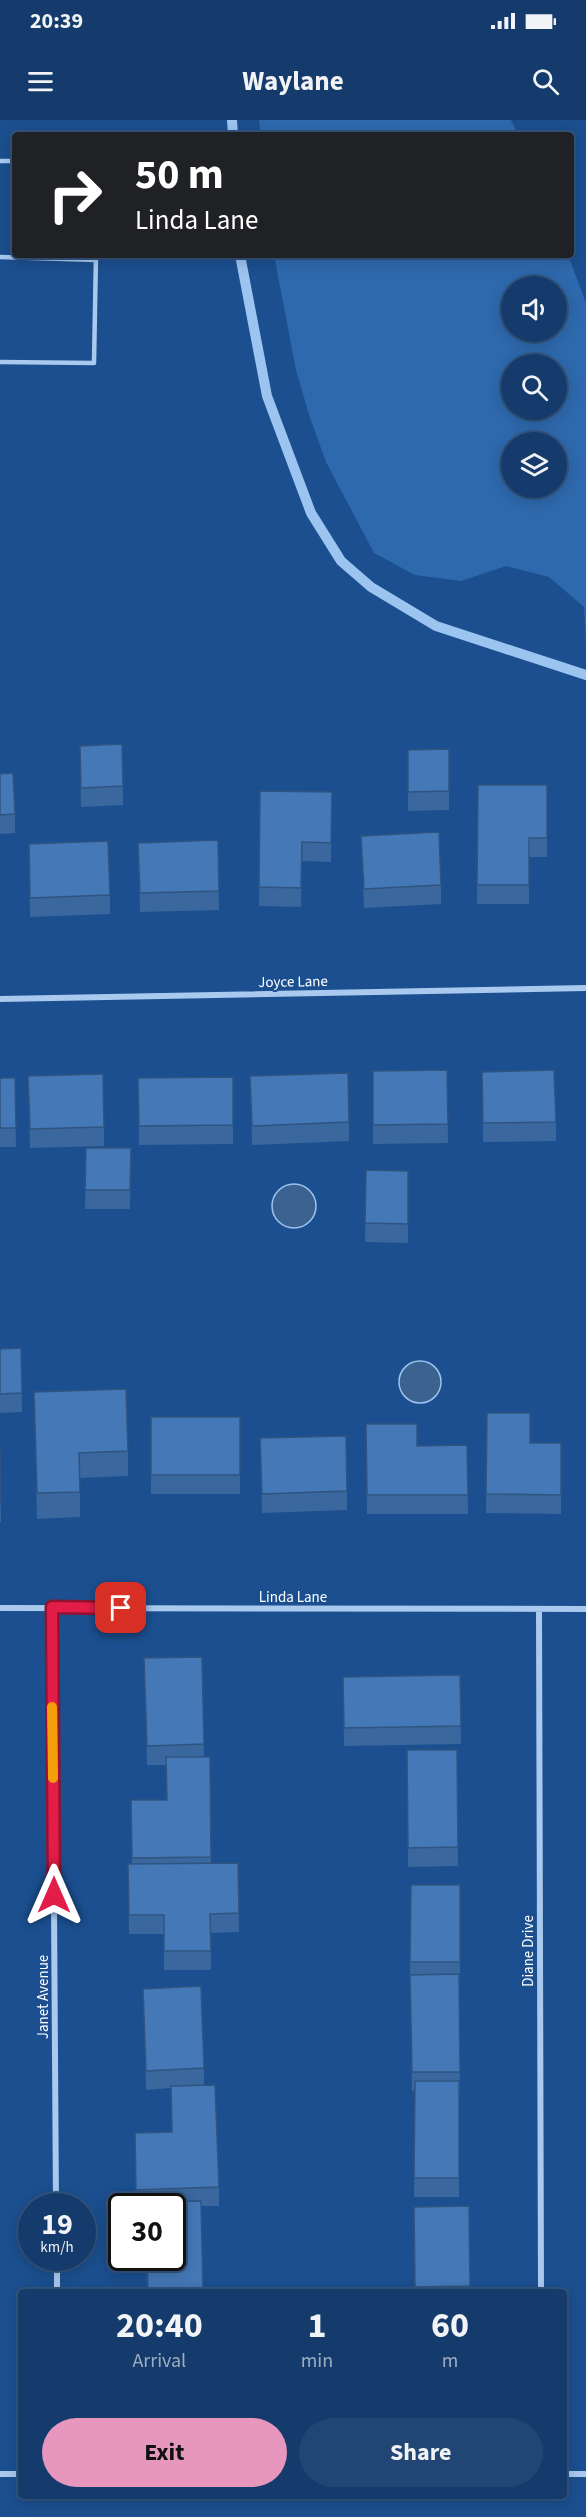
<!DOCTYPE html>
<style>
body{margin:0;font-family:"Source Sans 3",sans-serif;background:#214673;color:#f1f3f6;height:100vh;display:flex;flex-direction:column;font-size:22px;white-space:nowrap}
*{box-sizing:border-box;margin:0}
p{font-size:20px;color:#9dadc1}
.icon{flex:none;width:33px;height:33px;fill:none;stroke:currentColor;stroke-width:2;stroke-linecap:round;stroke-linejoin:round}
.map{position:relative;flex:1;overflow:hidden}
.details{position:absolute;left:18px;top:2169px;width:549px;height:210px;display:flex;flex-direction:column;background:#143b6b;border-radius:6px;box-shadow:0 3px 15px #0003,0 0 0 2px #33557e}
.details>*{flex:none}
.guide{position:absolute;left:12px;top:12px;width:562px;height:126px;border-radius:6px;box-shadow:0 3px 15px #0003,0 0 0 2px #33557e;background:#202124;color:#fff;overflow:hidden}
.fabs{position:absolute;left:501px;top:156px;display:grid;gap:12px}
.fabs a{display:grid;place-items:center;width:66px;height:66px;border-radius:50%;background:#143b6b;box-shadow:0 3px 15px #0003,0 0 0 2px #33557e;font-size:30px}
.speed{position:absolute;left:18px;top:2073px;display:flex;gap:12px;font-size:30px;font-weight:700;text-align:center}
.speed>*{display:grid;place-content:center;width:78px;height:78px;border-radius:50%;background:#143b6b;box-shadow:0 3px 15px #0003,0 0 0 2px #33557e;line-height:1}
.speed small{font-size:15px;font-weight:400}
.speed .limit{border:3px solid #111;border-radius:9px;background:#fff;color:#111}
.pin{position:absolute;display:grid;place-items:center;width:51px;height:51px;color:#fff;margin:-26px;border-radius:12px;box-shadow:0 3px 9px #0006}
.me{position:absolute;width:66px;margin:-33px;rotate:0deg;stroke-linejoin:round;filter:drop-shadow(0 0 4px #0008)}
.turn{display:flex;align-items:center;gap:21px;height:126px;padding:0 24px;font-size:27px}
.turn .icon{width:78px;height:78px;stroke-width:2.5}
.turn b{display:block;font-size:42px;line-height:51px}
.eta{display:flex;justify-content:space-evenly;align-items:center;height:102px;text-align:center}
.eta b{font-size:36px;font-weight:700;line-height:42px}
.action{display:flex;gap:12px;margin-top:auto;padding:12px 24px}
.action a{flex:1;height:69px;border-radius:36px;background:#e797bd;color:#111;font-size:24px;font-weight:700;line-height:69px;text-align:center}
.action a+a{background:#214673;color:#f1f3f6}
.status{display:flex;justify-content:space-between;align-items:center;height:42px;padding:0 30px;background:#143b6b;direction:ltr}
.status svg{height:16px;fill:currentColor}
header{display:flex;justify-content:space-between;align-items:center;height:78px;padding:0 24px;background:#143b6b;font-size:27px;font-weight:700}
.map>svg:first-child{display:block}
.green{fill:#2e69ad;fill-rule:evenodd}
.water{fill:#3c6290;stroke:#9cc4f0;stroke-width:1.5}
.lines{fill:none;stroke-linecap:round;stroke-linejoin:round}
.stream{stroke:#9cc4f0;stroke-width:10}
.lane{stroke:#a9c9ee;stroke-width:4.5}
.street{stroke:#a9c9ee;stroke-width:6}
.wall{fill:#3a679d}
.building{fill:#4478b7;stroke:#305480;stroke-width:1.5}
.route-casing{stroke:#92132f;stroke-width:15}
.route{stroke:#e11d48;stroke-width:10}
.slow{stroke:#f59e0b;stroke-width:10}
.labels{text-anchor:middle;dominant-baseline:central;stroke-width:4.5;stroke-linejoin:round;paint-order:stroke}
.street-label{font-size:15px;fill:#fff;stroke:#1b4f8f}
</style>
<div class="status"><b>20:39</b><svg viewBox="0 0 49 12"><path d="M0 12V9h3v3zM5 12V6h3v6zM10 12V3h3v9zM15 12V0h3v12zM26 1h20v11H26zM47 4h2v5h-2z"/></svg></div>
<header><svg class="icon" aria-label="menu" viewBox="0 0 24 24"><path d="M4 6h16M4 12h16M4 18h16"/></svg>Waylane<svg class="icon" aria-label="search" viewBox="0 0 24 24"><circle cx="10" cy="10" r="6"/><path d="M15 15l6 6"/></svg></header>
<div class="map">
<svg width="586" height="2397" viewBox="0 0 586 2397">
<rect width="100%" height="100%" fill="#1b4f8f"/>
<path class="green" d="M 259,0 L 511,0 L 518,15 L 261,15 Z
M 274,135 L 568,135 L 586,183 L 586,524 L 584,487 L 549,457 L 506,446 L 461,461 L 415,455 L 374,433 L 326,342 L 310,298 L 296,250 ZM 512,166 L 556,166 L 556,212 L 512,212 ZM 512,244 L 556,244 L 556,290 L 512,290 ZM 512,322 L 556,322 L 556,368 L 512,368 Z"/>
<path class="water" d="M272 1086a22 22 0 1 1 44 0a22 22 0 1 1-44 0Z
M399 1262a21 21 0 1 1 42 0a21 21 0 1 1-42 0Z"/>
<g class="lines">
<path class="stream" d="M 232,0 L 233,15
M 240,135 L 267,276 L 311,393 L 341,441 L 371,467 L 436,506 L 586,555"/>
<path class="lane" d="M 0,41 L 15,41
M 0,137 L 96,140
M 0,242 L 94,243 L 96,135"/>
<path class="street" d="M 0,879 L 586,868
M 52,1487 L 56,2086
M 0,1488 L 586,1489
M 539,1490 L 541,2172
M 57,2138 L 57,2172
M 0,2354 L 21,2354
M 564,2354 L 586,2354"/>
</g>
<path class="wall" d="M 80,626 L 123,666 L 123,685 L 81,687 Z
M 449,629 L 449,690 L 408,691 L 408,630 Z
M 0,654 L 15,694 L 15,713 L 0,714 Z
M 478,665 L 547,665 L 547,737 L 529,737 L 529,784 L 477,784 Z
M 260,671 L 332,672 L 331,742 L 302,741 L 301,787 L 259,786 Z
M 361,716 L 441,765 L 441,784 L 364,788 Z
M 218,720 L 219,790 L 140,792 L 138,723 Z
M 29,724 L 110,775 L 110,794 L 30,797 Z
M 447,950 L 448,1023 L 373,1024 L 373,951 Z
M 482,952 L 556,1002 L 556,1021 L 483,1022 Z
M 28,956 L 104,1007 L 104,1026 L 30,1028 Z
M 250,956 L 349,1002 L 349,1021 L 252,1025 Z
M 233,957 L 233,1024 L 139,1025 L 138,958 Z
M 0,958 L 15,958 L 16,1027 L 0,1027 Z
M 86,1028 L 131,1028 L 130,1089 L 85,1089 Z
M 366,1050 L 408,1051 L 408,1123 L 365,1122 Z
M 21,1228 L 22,1292 L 0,1293 L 0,1229 Z
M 34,1272 L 128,1331 L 128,1356 L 80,1358 L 80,1397 L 37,1399 Z
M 487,1293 L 530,1323 L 561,1323 L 561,1394 L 486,1393 Z
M 151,1297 L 240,1297 L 240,1374 L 151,1374 Z
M 366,1304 L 417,1326 L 467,1325 L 468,1394 L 367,1394 Z
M 260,1318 L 347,1371 L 347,1390 L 262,1393 Z
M 0,1329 L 1,1402 L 0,1402 Z
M 202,1537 L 204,1637 L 210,1637 L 211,1743 L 238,1743 L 239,1812 L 211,1813 L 211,1850 L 164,1850 L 164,1814 L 129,1814 L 128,1744 L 132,1744 L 131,1680 L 167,1680 L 166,1645 L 147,1645 L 144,1538 Z
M 460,1555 L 461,1624 L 344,1626 L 343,1557 Z
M 407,1630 L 457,1630 L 458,1746 L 408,1747 Z
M 411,1765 L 460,1765 L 460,1861 L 459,1861 L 460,1971 L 459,1971 L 459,2077 L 414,2077 L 415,1971 L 412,1971 L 410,1855 Z
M 143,1869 L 204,1948 L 204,1965 L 219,2067 L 219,2086 L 201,2086 L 203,2172 L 147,2172 L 146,2138 L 172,2138 L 172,2086 L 136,2086 L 135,2013 L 172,2012 L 171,1968 L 146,1970 Z
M 469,2086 L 470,2172 L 415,2172 L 414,2087 Z"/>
<path class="building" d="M 122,624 L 123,666 L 81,668 L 80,626 Z
M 449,629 L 449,671 L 408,672 L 408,630 Z
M 13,653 L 15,694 L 0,695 L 0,654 Z
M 478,665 L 547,665 L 547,718 L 529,718 L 529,765 L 477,765 Z
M 260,671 L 332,672 L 331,723 L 302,722 L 301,768 L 259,767 Z
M 439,712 L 441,765 L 364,769 L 361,716 Z
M 218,720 L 219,771 L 140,773 L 138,723 Z
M 108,721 L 110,775 L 30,778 L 29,724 Z
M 447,950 L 448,1004 L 373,1005 L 373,951 Z
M 554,950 L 556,1002 L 483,1003 L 482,952 Z
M 348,953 L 349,1002 L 252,1006 L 250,956 Z
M 103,954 L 104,1007 L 30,1009 L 28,956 Z
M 233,957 L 233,1005 L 139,1006 L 138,958 Z
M 0,958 L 15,958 L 16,1008 L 0,1008 Z
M 86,1028 L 131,1028 L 130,1070 L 85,1070 Z
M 366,1050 L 408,1051 L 408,1104 L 365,1103 Z
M 21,1228 L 22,1273 L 0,1274 L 0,1229 Z
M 126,1269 L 128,1331 L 79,1333 L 80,1372 L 37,1373 L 34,1272 Z
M 487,1293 L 530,1293 L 530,1323 L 561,1323 L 561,1375 L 486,1374 Z
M 151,1297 L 240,1297 L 240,1355 L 151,1355 Z
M 366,1304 L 417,1304 L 417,1326 L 467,1325 L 468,1375 L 367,1375 Z
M 346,1316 L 347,1371 L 262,1374 L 260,1318 Z
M 0,1329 L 1,1383 L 0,1383 Z
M 202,1537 L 204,1624 L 147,1626 L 144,1538 Z
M 460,1555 L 461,1606 L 344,1608 L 343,1557 Z
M 407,1630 L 457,1630 L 458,1727 L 408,1728 Z
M 166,1637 L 210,1637 L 211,1737 L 132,1738 L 131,1680 L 167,1680 Z
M 238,1743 L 239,1793 L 210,1794 L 211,1831 L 164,1831 L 164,1795 L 129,1795 L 128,1744 Z
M 411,1765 L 460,1765 L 460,1842 L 410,1842 Z
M 459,1854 L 460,1952 L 412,1952 L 410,1855 Z
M 201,1866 L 204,1948 L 146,1951 L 143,1869 Z
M 415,1961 L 459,1961 L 459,2058 L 414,2058 Z
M 215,1965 L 219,2067 L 136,2070 L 135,2013 L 172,2012 L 171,1966 Z
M 201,2081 L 203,2170 L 148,2171 L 147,2138 L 172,2138 L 172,2086 L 145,2086 L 145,2082 Z
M 469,2086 L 470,2166 L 415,2167 L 414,2087 Z"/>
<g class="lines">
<defs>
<path id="route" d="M 54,1775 L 52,1487 L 121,1488"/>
</defs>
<use href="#route" class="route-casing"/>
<use href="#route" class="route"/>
<path class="slow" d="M 52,1587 L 53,1658"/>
</g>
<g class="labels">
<g class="street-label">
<text transform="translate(293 862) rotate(-1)">Joyce Lane</text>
<text x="293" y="1477">Linda Lane</text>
<text transform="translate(528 1831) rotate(-90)">Diane Drive</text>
<text transform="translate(43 1877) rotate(-90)">Janet Avenue</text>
</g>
</g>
</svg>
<div class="fabs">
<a><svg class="icon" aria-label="sound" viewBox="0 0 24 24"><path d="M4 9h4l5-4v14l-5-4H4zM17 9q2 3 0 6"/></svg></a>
<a><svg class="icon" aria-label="search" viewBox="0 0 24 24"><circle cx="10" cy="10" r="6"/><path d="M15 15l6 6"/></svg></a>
<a><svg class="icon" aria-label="layers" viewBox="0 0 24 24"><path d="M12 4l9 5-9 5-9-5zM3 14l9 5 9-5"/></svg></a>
</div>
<div class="speed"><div>19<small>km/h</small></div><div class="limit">30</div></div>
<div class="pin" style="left:121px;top:1488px;background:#d93025"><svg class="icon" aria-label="arrive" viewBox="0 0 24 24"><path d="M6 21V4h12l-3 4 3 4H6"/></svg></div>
<svg class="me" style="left:54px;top:1775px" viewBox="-20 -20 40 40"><path d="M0-17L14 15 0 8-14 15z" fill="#e11d48" stroke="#fff" stroke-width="4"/></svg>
<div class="guide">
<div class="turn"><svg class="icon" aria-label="right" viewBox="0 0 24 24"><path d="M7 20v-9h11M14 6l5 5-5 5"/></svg><div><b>50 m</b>Linda Lane</div></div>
</div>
<section class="details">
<div class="eta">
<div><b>20:40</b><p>Arrival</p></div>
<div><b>1</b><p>min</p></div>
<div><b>60</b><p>m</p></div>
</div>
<div class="action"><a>Exit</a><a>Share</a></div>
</section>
</div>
